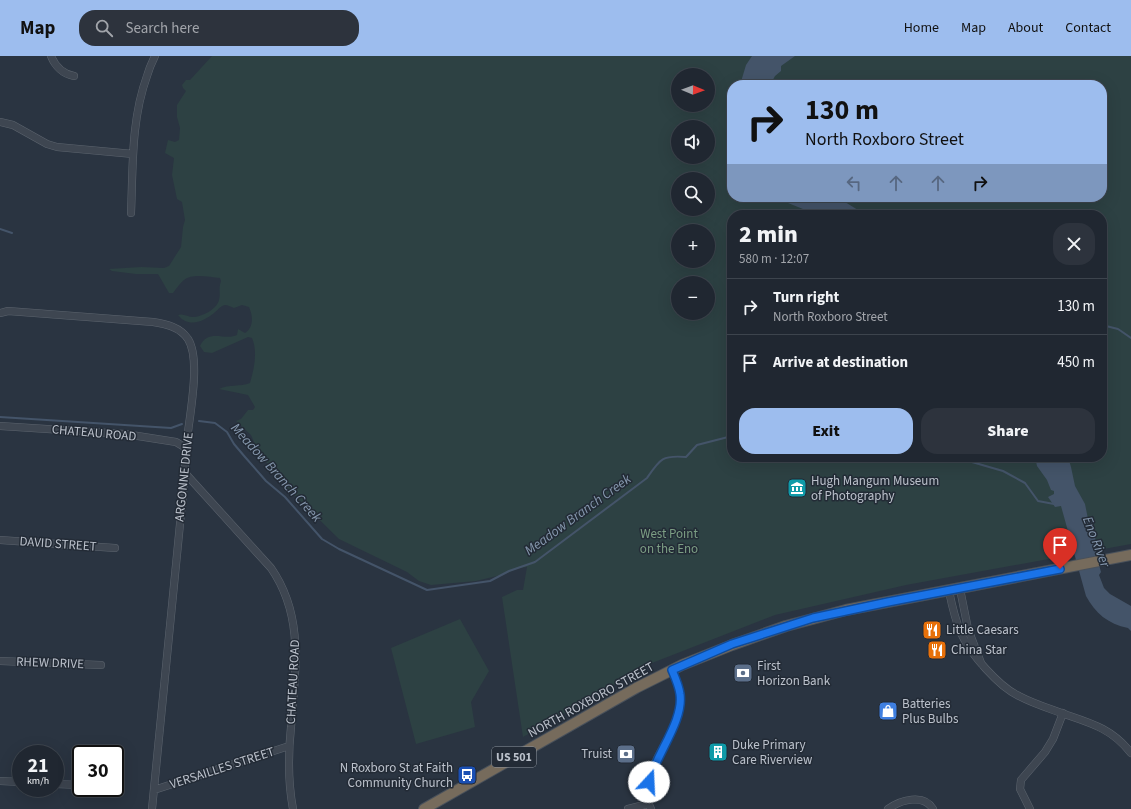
<!DOCTYPE html>
<meta charset="utf-8">
<style>
body{margin:0;font-family:"Source Sans 3",sans-serif;background:#2d333d;color:#f1f3f6;height:100vh;display:flex;flex-direction:column;font-size:15px;white-space:nowrap}
*{box-sizing:border-box;margin:0}
p{font-size:13px;color:#a2a5ab}
.icon{flex:none;width:22px;height:22px;fill:none;stroke:currentColor;stroke-width:2;stroke-linecap:round;stroke-linejoin:round}
.map{position:relative;flex:1;overflow:hidden}
.side{position:absolute;left:727px;top:154px;width:380px;height:252px;display:flex;flex-direction:column;background:#202731;border-radius:16px;box-shadow:0 4px 16px #0002,0 0 0 1px #3d444d}
.side>*{flex:none}
.top-card{position:absolute;left:727px;top:24px;width:380px;height:122px;border-radius:16px;box-shadow:0 4px 16px #0002,0 0 0 1px #3d444d;background:#9dbdee;color:#111;overflow:hidden}
.needle{width:26px;rotate:91deg}
.tools{position:absolute;left:671px;top:12px;display:grid;gap:8px}
.tools a{display:grid;place-items:center;width:44px;height:44px;border-radius:50%;background:#202731;box-shadow:0 4px 16px #0002,0 0 0 1px #3d444d;font-size:20px}
.speed{position:absolute;left:12px;top:689px;display:flex;gap:8px;font-size:20px;font-weight:700;text-align:center}
.speed>*{display:grid;place-content:center;width:52px;height:52px;border-radius:50%;background:#202731;box-shadow:0 4px 16px #0002,0 0 0 1px #3d444d;line-height:1}
.speed small{font-size:10px;font-weight:400}
.speed .limit{border:2px solid #111;border-radius:6px;background:#fff;color:#111}
.pin{position:absolute;display:grid;place-items:center;width:34px;height:34px;color:#fff;margin:-41px -17px;border-radius:50% 50% 50% 0;rotate:-45deg;box-shadow:0 0 4px #0007}
.pin .icon{rotate:45deg}
.me{position:absolute;width:44px;margin:-22px;rotate:20deg;stroke-linejoin:round;filter:drop-shadow(0 0 3px #0008)}
.turn{display:flex;align-items:center;gap:14px;height:84px;padding:0 12px;font-size:18px}
.turn .icon{width:52px;height:52px;stroke-width:2.5}
.turn b{display:block;font-size:28px;line-height:34px}
.lanes{display:flex;align-items:center;height:38px;padding:0 12px;background:#0003;justify-content:center;gap:20px;direction:ltr}
.lanes .off{opacity:.35}
.round{display:grid;place-items:center;flex:none;width:42px;height:42px;border-radius:16px;background:#2d333d}
.head{display:flex;align-items:center;justify-content:space-between;height:68px;padding:0 12px}
h1{font-size:24px;font-weight:800;line-height:30px}
.button{display:flex;gap:8px;margin-top:auto;padding:8px 12px}
.button a{flex:1;height:46px;border-radius:16px;background:#9dbdee;color:#111;font-size:16px;font-weight:800;line-height:46px;text-align:center}
.button a+a{background:#2d333d;color:#f1f3f6}
ul{padding:0;list-style:none}
li{display:flex;align-items:center;gap:12px;height:56px;padding:0 12px;border-top:1px solid #3d444d}
li div{flex:1}
li b{display:block;font-size:15px}
li em{font-style:normal}
header{display:flex;align-items:center;gap:24px;box-sizing:border-box;height:56px;padding:0 20px;background:#9dbdee;color:#111}
header strong{font-size:19px}
nav{display:flex;gap:22px;margin-inline-start:auto;font-size:14px}
.search{width:280px;height:36px;background:#2d333d;display:flex;align-items:center;gap:10px;box-sizing:border-box;padding:0 14px;border-radius:16px;color:#a2a5ab;font-size:15px}
.map>svg:first-child{display:block}
.green{fill:#2d4143;fill-rule:evenodd}
.water{fill:#445469}
.lines{fill:none;stroke-linecap:round;stroke-linejoin:round}
.stream{stroke:#445469;stroke-width:2}
.minor-casing{stroke:#5c646e;stroke-width:8}
.highway-casing{stroke:#49515b;stroke-width:12}
.minor{stroke:#3e4651;stroke-width:7}
.highway{stroke:#766b5c;stroke-width:10}
.route-casing{stroke:#114b97;stroke-width:10}
.route{stroke:#1a73e8;stroke-width:7}
.labels{text-anchor:middle;dominant-baseline:central;stroke-width:3;stroke-linejoin:round;paint-order:stroke}
.shield{fill:#232b36;stroke:#8d949e;stroke-width:1}
.shield-label{font-size:12px;font-weight:bold;fill:#bbc1cb}
.street-label{font-size:13px;fill:#bbc1cb;stroke:#232b36}
.poi-label{font-size:13px;fill:#bbc1cb;stroke:#232b36;text-anchor:start}
.park-label{font-size:13px;fill:#7c9e84;stroke:#232b36}
.water-label{font-size:14px;font-style:italic;fill:#8698ae;stroke:#232b36}
</style>
<header>
<strong>Map</strong>
<div class="search"><svg class="icon" aria-label="search" viewBox="0 0 24 24"><circle cx="10" cy="10" r="6"/><path d="M15 15l6 6"/></svg>Search here</div>
<nav><a>Home</a><a>Map</a><a>About</a><a>Contact</a></nav>
</header>
<div class="map">
<svg width="1131" height="753" viewBox="0 0 1131 753">
<rect width="100%" height="100%" fill="#2a3441"/>
<path class="green" d="M 212,0 L 1131,0 L 1131,488 L 906,529 L 775,559 L 652,607 L 523,681 L 502,541 L 517,534 L 523,534 L 527,511 L 519,512 L 505,518 L 476,525 L 431,529 L 419,525 L 407,516 L 339,483 L 282,427 L 258,395 L 251,379 L 236,365 L 241,363 L 248,354 L 253,354 L 255,351 L 248,339 L 219,333 C 229,328 240,331 250,327 C 254,313 258,296 252,282 L 248,281 L 212,297 L 204,296 L 200,290 C 208,272 225,285 237,279 L 238,273 L 245,277 C 254,271 253,260 249,251 L 242,249 L 234,252 C 231,251 228,249 225,249 C 220,250 218,254 214,257 C 203,266 188,272 178,259 C 183,257 188,261 193,261 C 202,261 217,253 219,244 C 221,237 218,234 221,225 L 220,222 C 210,221 192,217 184,224 C 180,227 176,233 173,237 L 169,237 L 158,218 L 136,218 L 112,215 L 109,213 L 141,211 L 164,212 L 169,210 L 181,191 L 183,171 L 185,164 L 182,146 L 177,143 L 172,119 L 174,102 L 165,97 L 168,84 L 175,86 L 179,84 L 180,72 L 177,61 L 177,49 L 186,35 L 183,32 L 182,29 L 186,24 L 190,24 ZM 678,19 L 708,19 L 708,49 L 678,49 ZM 732,29 L 1102,29 L 1102,141 L 732,141 ZM 678,71 L 708,71 L 708,101 L 678,101 ZM 678,123 L 708,123 L 708,153 L 678,153 ZM 732,159 L 1102,159 L 1102,401 L 732,401 ZM 678,175 L 708,175 L 708,205 L 678,205 ZM 678,227 L 708,227 L 708,257 L 678,257 Z
M 460,563 L 489,615 L 471,646 L 475,671 L 416,688 L 391,592 Z"/>
<path class="water" d="M 752,0 L 795,0 L 781,10 L 781,15 L 775,20 L 770,29 L 740,29 L 746,9 Z
M 773,141 L 837,141 L 866,159 L 814,159 L 808,155 Z
M 1035,401 L 1068,401 L 1071,411 L 1075,430 L 1085,448 L 1088,463 L 1091,464 L 1094,469 L 1092,472 L 1095,476 L 1096,498 L 1101,516 L 1099,519 L 1104,532 L 1110,538 L 1131,550 L 1131,575 L 1128,572 C 1108,568 1095,557 1086,540 L 1061,450 L 1055,451 L 1048,441 L 1054,438 L 1054,435 L 1051,434 L 1047,424 L 1037,410 Z"/>
<g class="lines">
<path class="stream" d="M 0,173 L 12,177
M 1102,269 L 1118,273 L 1131,282
M 0,361 L 171,372 L 182,368
M 199,365 L 215,367 L 227,376 L 234,388 L 245,401 L 266,425 L 285,441 L 322,483 L 339,493 L 427,534 L 490,525 L 509,515 L 535,506 L 647,422 C 660,403 662,399 686,401 L 697,389 L 732,380
M 960,401 L 965,404 L 1003,415 L 1025,427 L 1038,445 L 1054,448"/>
<defs>
<path id="minor" d="M 51,0 C 55,10 63,18 74,20
M 0,66 L 13,69 L 47,88 L 57,91 L 133,98
M 131,157 C 133,111 131,64 147,20 C 149,13 152,6 155,0
M 0,257 L 8,255 L 153,266 C 166,268 180,271 188,283 C 202,305 188,366 186,393 C 185,401 185,409 185,417 L 152,753
M 0,370 L 125,378 L 176,386 L 186,392
M 185,417 L 271,512 C 305,561 295,615 291,671 C 288,699 288,726 293,753
M 0,484 L 115,492
M 960,533 L 968,573 L 981,607
M 949,535 C 956,570 962,587 986,613 C 996,624 1006,634 1019,640 C 1034,648 1051,653 1067,659 C 1094,668 1113,674 1131,697
M 0,605 L 101,609
M 0,725 L 21,726
M 55,728 L 81,729
M 154,734 L 289,690
M 628,753 L 648,748
M 651,753 C 634,719 677,682 680,649 C 682,637 676,626 672,614
M 888,753 C 900,744 924,737 933,753
M 1030,753 L 1020,733 L 1021,724 L 1045,696 L 1053,683 L 1063,657"/>
<path id="highway" d="M 424,753 L 636,632 L 682,609 L 732,589 L 786,570 L 846,554 L 1131,499"/>
</defs>
<use href="#minor" class="minor-casing"/>
<use href="#highway" class="highway-casing"/>
<use href="#minor" class="minor"/>
<use href="#highway" class="highway"/>
</g>
<g class="lines">
<defs>
<path id="route" d="M 649,726 C 656,698 684,665 680,638 C 679,630 675,621 672,614 L 732,588 L 813,562 L 888,546 L 1060,513"/>
</defs>
<use href="#route" class="route-casing"/>
<use href="#route" class="route"/>
</g>
<defs>
<symbol id="museum-square" viewBox="-11 -11 22 22"><rect x="-9" y="-9" width="18" height="18" rx="4" fill="#0f9aa8" stroke="#232b36"/><path d="M0-6L6-3V-2H-6V-3ZM-5-1h2V3h-2ZM-1-1h2V3h-2ZM3-1h2V3H3ZM-6 4H6V6H-6Z" fill="#fff"/></symbol>
<symbol id="restaurant-square" viewBox="-11 -11 22 22"><rect x="-9" y="-9" width="18" height="18" rx="4" fill="#e8710a" stroke="#232b36"/><path d="M-5-6h1v4h1v-4h1v4h1v-4h1v5L-1.5 .5V6h-2V.5L-5-1ZM5-6V6H3V1.5H1.5Q1.5-4 5-6Z" fill="#fff"/></symbol>
<symbol id="bank-square" viewBox="-11 -11 22 22"><rect x="-9" y="-9" width="18" height="18" rx="4" fill="#5c6f8a" stroke="#232b36"/><path d="M-6-4H6V4H-6ZM0-2.3a2.3 2.3 0 1 0 0 4.6a2.3 2.3 0 1 0 0-4.6Z" fill="#fff"/></symbol>
<symbol id="shop-square" viewBox="-11 -11 22 22"><rect x="-9" y="-9" width="18" height="18" rx="4" fill="#3f7fe0" stroke="#232b36"/><path d="M-5-2.5h2.3a2.7 3.5 0 0 1 5.4 0H5L5.5 6h-11ZM-1.5-2.5h3a1.5 2.3 0 0 0-3 0Z" fill="#fff"/></symbol>
<symbol id="building-square" viewBox="-11 -11 22 22"><rect x="-9" y="-9" width="18" height="18" rx="4" fill="#0f9aa8" stroke="#232b36"/><path d="M-4-6H4V6H1V3H-1V6H-4ZM-2.5-4.3h1.7v1.8h-1.7ZM.8-4.3h1.7v1.8H.8ZM-2.5-1h1.7V.8h-1.7ZM.8-1h1.7V.8H.8Z" fill="#fff"/></symbol>
<symbol id="bus-square" viewBox="-11 -11 22 22"><rect x="-9" y="-9" width="18" height="18" rx="4" fill="#1a4fb4" stroke="#232b36"/><path d="M-5-6H5V4H4V6H2V4H-2V6H-4V4H-5ZM-3.5-4V0h7V-4ZM-3.5 1.2v1.5H-2V1.2ZM2 1.2v1.5H3.5V1.2Z" fill="#fff"/></symbol>
</defs>
<g fill-rule="evenodd">
<use href="#museum-square" x="786" y="421" width="22" height="22"/>
<use href="#restaurant-square" x="921" y="563" width="22" height="22"/>
<use href="#restaurant-square" x="926" y="583" width="22" height="22"/>
<use href="#bank-square" x="732" y="606" width="22" height="22"/>
<use href="#shop-square" x="877" y="644" width="22" height="22"/>
<use href="#building-square" x="707" y="685" width="22" height="22"/>
<use href="#bank-square" x="615" y="687" width="22" height="22"/>
<use href="#bus-square" x="456" y="708" width="22" height="22"/>
</g>
<g class="labels">
<rect class="shield" x="492" y="691" width="44" height="20" rx="3"/>
<g class="shield-label">
<text x="514" y="701">US 501</text>
</g>
<g class="street-label">
<text transform="translate(94 377) rotate(5)">CHATEAU ROAD</text>
<text transform="translate(184 421) rotate(-84)">ARGONNE DRIVE</text>
<text transform="translate(58 488) rotate(4)">DAVID STREET</text>
<text transform="translate(50 607) rotate(2)">RHEW DRIVE</text>
<text transform="translate(293 626) rotate(-87)">CHATEAU ROAD</text>
<text transform="translate(591 644) rotate(-29)">NORTH ROXBORO STREET</text>
<text transform="translate(222 712) rotate(-18)">VERSAILLES STREET</text>
</g>
<g class="poi-label">
<text x="811" y="425">Hugh Mangum Museum<tspan x="811" dy="15">of Photography</tspan></text>
<text x="946" y="574">Little Caesars</text>
<text x="951" y="594">China Star</text>
<text x="757" y="610">First<tspan x="757" dy="15">Horizon Bank</tspan></text>
<text x="902" y="648">Batteries<tspan x="902" dy="15">Plus Bulbs</tspan></text>
<text x="732" y="689">Duke Primary<tspan x="732" dy="15">Care Riverview</tspan></text>
<text x="612" y="698" text-anchor="end">Truist</text>
<text x="453" y="712" text-anchor="end">N Roxboro St at Faith<tspan x="453" dy="15">Community Church</tspan></text>
</g>
<g class="park-label">
<text x="669" y="478">West Point<tspan x="669" dy="15">on the Eno</tspan></text>
</g>
<g class="water-label">
<text transform="translate(276 417) rotate(48)">Meadow Branch Creek</text>
<text transform="translate(578 459) rotate(-36)">Meadow Branch Creek</text>
<text transform="translate(1096 486) rotate(69)">Eno River</text>
</g>
</g>
</svg>
<div class="tools">
<a><svg class="needle" viewBox="-14 -14 28 28"><path d="M0-13l5 13h-10z" fill="#e53935"/><path d="M0 13l5-13h-10z" fill="#a2a5ab"/></svg></a>
<a><svg class="icon" aria-label="sound" viewBox="0 0 24 24"><path d="M4 9h4l5-4v14l-5-4H4zM17 9q2 3 0 6"/></svg></a>
<a><svg class="icon" aria-label="search" viewBox="0 0 24 24"><circle cx="10" cy="10" r="6"/><path d="M15 15l6 6"/></svg></a>
<a>+</a>
<a>−</a>
</div>
<div class="speed"><div>21<small>km/h</small></div><div class="limit">30</div></div>
<div class="pin" style="left:1060px;top:513px;background:#d93025"><svg class="icon" aria-label="arrive" viewBox="0 0 24 24"><path d="M6 21V4h12l-3 4 3 4H6"/></svg></div>
<svg class="me" style="left:649px;top:726px" viewBox="-20 -20 40 40"><circle r="19" fill="#fff"/><path d="M0-13L10 11 0 6-10 11z" fill="#1a73e8"/></svg>
<div class="top-card">
<div class="turn"><svg class="icon" aria-label="right" viewBox="0 0 24 24"><path d="M7 20v-9h11M14 6l5 5-5 5"/></svg><div><b>130 m</b>North Roxboro Street</div></div>
<div class="lanes"><svg class="icon off" aria-label="left" viewBox="0 0 24 24"><path d="M17 20v-9H6M10 6l-5 5 5 5"/></svg><svg class="icon off" aria-label="ahead" viewBox="0 0 24 24"><path d="M12 20V5M6 11l6-6 6 6"/></svg><svg class="icon off" aria-label="ahead" viewBox="0 0 24 24"><path d="M12 20V5M6 11l6-6 6 6"/></svg><svg class="icon" aria-label="right" viewBox="0 0 24 24"><path d="M7 20v-9h11M14 6l5 5-5 5"/></svg></div>
</div>
<section class="side">
<div class="head"><div><h1>2 min</h1><p>580 m · 12:07</p></div><a class="round"><svg class="icon" aria-label="close" viewBox="0 0 24 24"><path d="M6 6l12 12M18 6L6 18"/></svg></a></div>
<ul>
<li><svg class="icon" aria-label="right" viewBox="0 0 24 24"><path d="M7 20v-9h11M14 6l5 5-5 5"/></svg><div><b>Turn right</b><p>North Roxboro Street</p></div><em>130 m</em></li>
<li><svg class="icon" aria-label="arrive" viewBox="0 0 24 24"><path d="M6 21V4h12l-3 4 3 4H6"/></svg><div><b>Arrive at destination</b></div><em>450 m</em></li>
</ul>
<div class="button"><a>Exit</a><a>Share</a></div>
</section>
</div>
